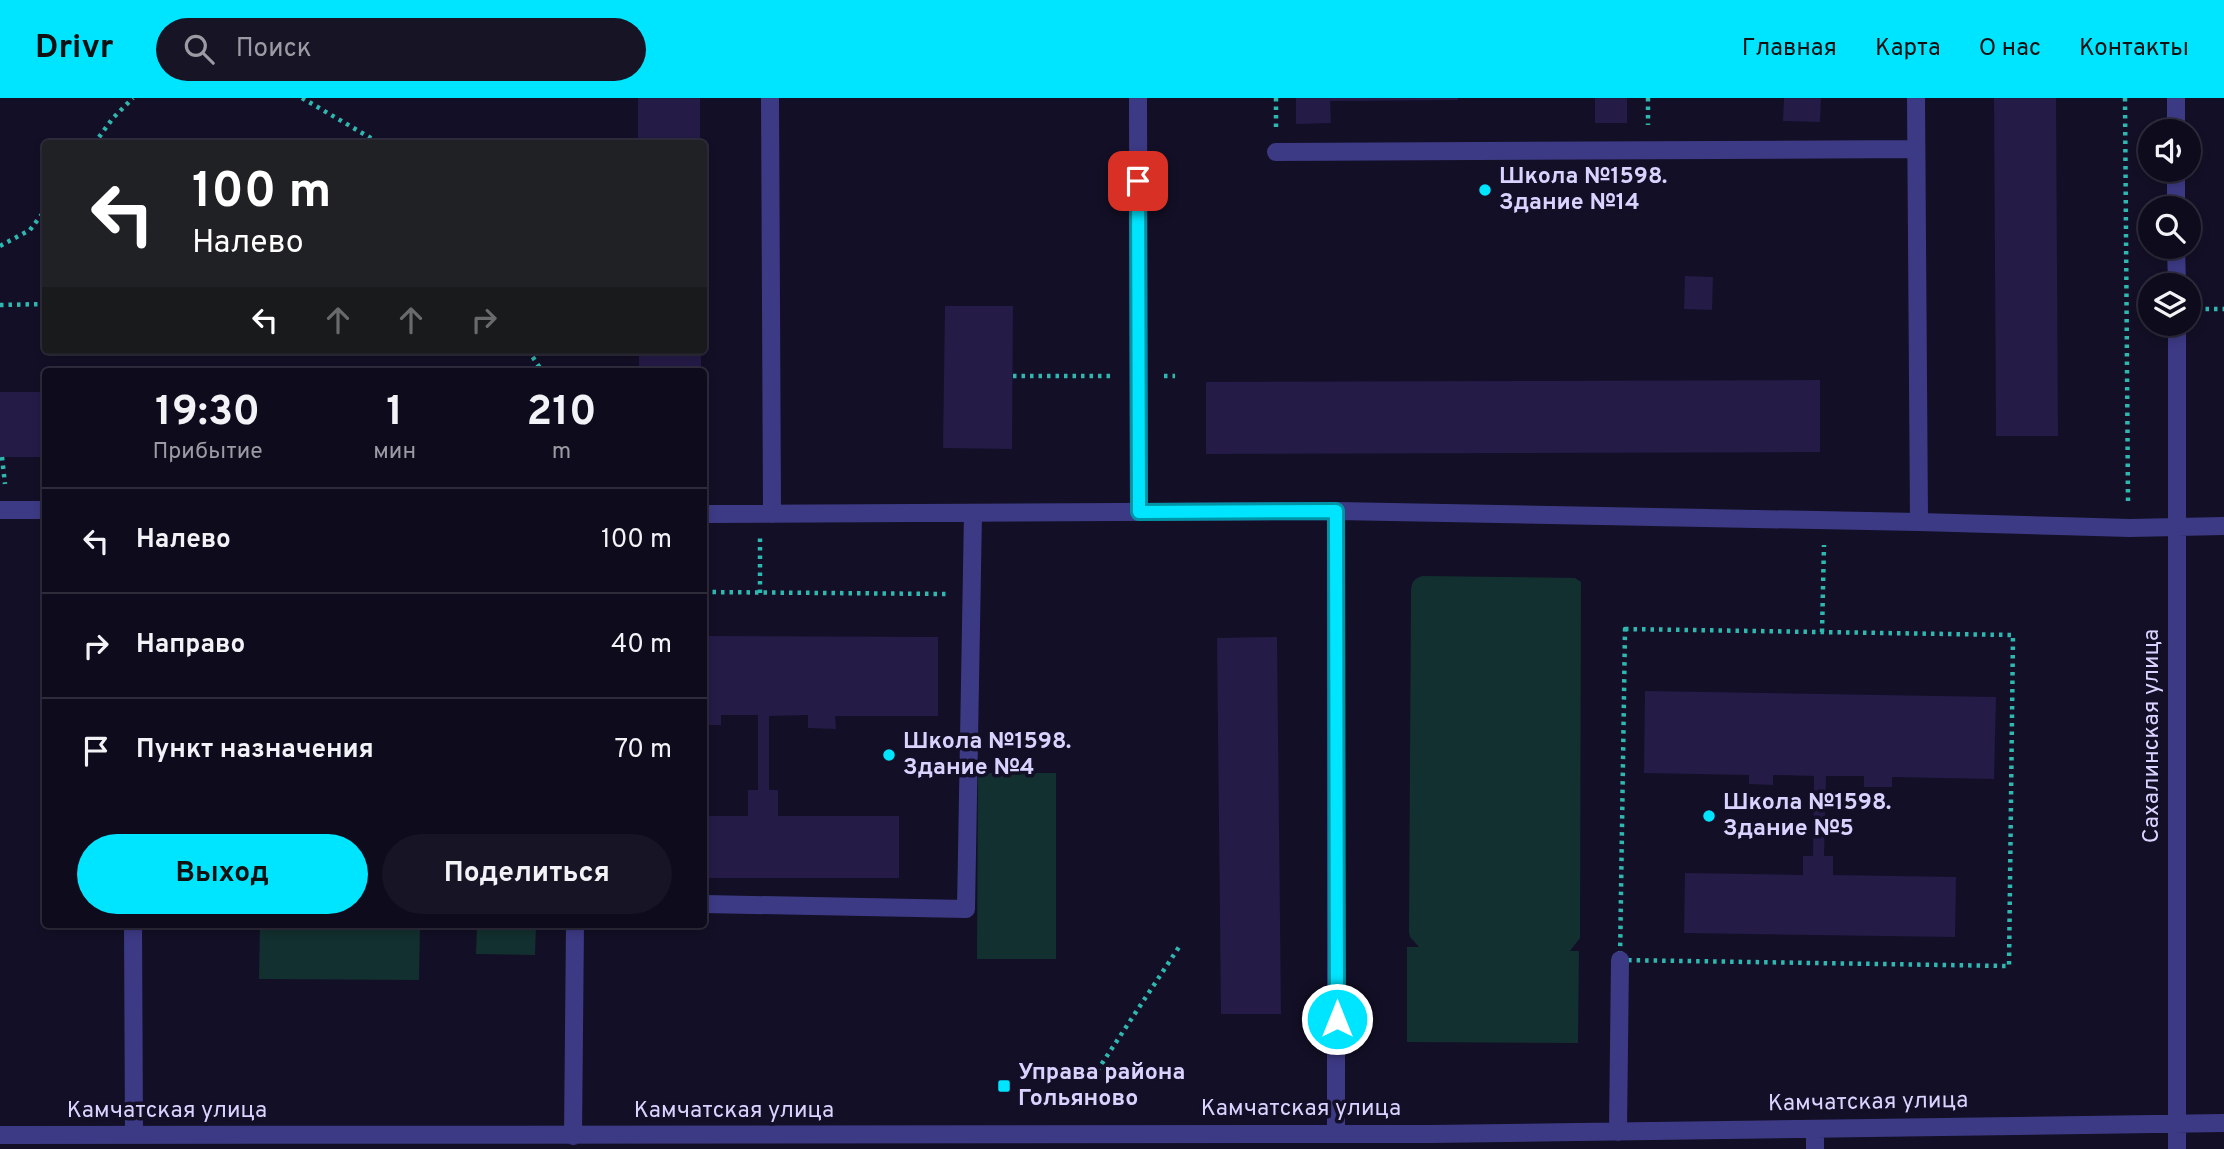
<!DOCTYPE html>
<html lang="ru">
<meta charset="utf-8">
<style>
body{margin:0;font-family:Overpass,sans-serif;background:#171425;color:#f1f3f6;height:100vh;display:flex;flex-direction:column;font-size:26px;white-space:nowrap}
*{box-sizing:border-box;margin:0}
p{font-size:23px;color:#9b9ba3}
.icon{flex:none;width:38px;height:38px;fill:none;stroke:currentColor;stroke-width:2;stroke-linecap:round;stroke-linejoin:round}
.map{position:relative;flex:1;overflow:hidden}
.panel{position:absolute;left:42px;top:270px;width:665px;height:560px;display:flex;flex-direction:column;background:#0e0b1c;border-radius:7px;box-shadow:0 4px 10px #0003,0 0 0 2px #2e2b3b}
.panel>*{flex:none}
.guide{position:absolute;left:42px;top:42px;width:665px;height:214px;border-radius:7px;box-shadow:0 4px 10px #0003,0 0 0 2px #2e2b3b;background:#202124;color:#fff;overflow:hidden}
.buttons{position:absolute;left:2138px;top:21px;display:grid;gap:14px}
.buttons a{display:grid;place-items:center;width:63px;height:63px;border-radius:50%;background:#0e0b1c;box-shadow:0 4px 10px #0003,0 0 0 2px #2e2b3b;font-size:35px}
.pin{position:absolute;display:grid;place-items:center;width:60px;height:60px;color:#fff;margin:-30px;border-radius:14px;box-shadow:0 4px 10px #0006}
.me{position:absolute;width:77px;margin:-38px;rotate:0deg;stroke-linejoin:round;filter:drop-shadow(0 0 5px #0008)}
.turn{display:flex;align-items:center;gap:24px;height:147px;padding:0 35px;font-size:32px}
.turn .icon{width:91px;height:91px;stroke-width:2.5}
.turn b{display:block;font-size:49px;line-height:60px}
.lanes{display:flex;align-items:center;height:66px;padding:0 35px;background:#0003;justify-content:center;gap:35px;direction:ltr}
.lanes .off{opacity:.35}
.eta{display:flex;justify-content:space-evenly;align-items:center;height:119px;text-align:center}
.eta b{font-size:42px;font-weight:700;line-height:49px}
.primary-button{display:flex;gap:14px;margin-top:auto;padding:14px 35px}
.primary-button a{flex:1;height:80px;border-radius:42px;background:#00e5ff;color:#111;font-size:28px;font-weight:700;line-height:80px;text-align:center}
.primary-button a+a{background:#171425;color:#f1f3f6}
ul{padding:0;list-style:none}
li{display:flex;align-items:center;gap:21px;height:105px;padding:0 35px;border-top:2px solid #2e2b3b}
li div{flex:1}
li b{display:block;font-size:26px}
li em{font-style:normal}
header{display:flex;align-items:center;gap:42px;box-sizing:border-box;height:98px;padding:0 35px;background:#00e5ff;color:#111}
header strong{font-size:33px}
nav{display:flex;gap:38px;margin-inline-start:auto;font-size:24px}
.search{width:490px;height:63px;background:#171425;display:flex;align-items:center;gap:18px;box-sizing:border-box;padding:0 24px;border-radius:38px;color:#9b9ba3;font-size:26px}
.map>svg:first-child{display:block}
.green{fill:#12302f}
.building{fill:#241b47}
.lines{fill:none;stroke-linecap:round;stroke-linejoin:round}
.path{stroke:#2fb8b0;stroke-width:4.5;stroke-dasharray:3.5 5;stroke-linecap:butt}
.minor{stroke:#3d3a85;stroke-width:18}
.route-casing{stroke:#0095a6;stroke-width:18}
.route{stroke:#00e5ff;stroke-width:12}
.poi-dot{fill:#00e5ff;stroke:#130f26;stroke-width:2.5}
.labels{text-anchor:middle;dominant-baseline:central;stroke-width:7;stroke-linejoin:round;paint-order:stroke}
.poi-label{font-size:23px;font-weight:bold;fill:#d9d4ff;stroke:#130f26;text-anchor:start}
.street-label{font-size:23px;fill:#d9d4ff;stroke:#130f26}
</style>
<header>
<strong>Drivr</strong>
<div class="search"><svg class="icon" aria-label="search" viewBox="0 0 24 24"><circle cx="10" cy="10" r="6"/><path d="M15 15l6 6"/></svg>Поиск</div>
<nav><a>Главная</a><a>Карта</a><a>О нас</a><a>Контакты</a></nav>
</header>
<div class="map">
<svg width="2224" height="1051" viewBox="0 0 2224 1051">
<rect width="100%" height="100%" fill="#130f26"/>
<path class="green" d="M 1423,478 L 1575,480 L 1581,484 L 1580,840 L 1570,853 L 1579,853 L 1578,945 L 1407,944 L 1407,849 L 1419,849 L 1410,839 L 1409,834 L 1411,492 C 1412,484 1414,480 1423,478 Z
M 978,675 L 1056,675 L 1056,861 L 977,861 Z
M 260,826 L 420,826 L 419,882 L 259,881 Z
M 477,826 L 536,826 L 535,857 L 476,856 Z"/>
<path class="building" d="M 638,0 L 700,0 L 700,46 L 638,46 Z
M 1296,0 L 1458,0 L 1458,2 L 1330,3 L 1331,25 L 1296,26 Z
M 1595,0 L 1627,0 L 1627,25 L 1595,25 Z
M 1784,0 L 1821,0 L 1820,24 L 1783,23 Z
M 1994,0 L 2056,0 L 2058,338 L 1996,338 Z
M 1685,178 L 1713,179 L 1712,212 L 1684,211 Z
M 945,208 L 1013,208 L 1012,351 L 943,350 Z
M 639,252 L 701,252 L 701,273 L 639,273 Z
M 1820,282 L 1820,354 L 1206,356 L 1206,284 Z
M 0,294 L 46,294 L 46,359 L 0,359 Z
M 704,538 L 938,539 L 938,618 L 835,618 L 836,631 L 808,630 L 808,617 L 769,618 L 769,692 L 778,692 L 778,718 L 899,718 L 899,780 L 704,780 L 704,718 L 748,718 L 748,692 L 758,692 L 758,617 L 721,617 L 721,627 L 704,627 Z
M 1277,539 L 1281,916 L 1221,916 L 1217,540 Z
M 1645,593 L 1996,599 L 1994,681 L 1892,679 L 1892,689 L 1864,689 L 1864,678 L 1826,678 L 1824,758 L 1833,758 L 1833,777 L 1956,779 L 1955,839 L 1684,835 L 1685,775 L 1803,777 L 1803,758 L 1813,758 L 1814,678 L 1773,677 L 1773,687 L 1749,686 L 1749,677 L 1644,675 Z"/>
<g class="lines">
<path class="path" d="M 302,0 L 381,46
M 1276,0 L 1276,29
M 1648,0 L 1648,27
M 2125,0 L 2128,404
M 94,46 L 113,20 L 133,0
M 0,148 L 30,132 L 46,111
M 0,207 L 46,206
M 2197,211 L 2224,211
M 528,252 L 542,273
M 1013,278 L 1113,278
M 1164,278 L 1175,278
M 2,359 L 5,386
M 704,494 L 947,496
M 760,495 L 760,440
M 1625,531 L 2013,537 L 2009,868 L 1620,862 Z
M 1822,534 L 1824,447
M 1097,973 L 1181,846"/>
<path class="minor" d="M 770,0 L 772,416
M 1138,0 L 1139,414
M 1916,0 L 1919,424
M 2176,0 L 2176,33
M 1276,54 L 1916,51
M 2176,72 L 2176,110
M 2176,149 L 2177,187
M 2177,226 L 2177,1051
M 0,412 L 46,412
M 1336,413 L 1336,1035
M 704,416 L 1336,413 L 1919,424 L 2130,430 L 2224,428
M 704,806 L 966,811 L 973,415
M 133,826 L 134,1037
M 1815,1031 L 1815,1051
M 1618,1034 L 1620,862
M 0,1037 L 1430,1036 L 2224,1025
M 573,1038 L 575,826"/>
</g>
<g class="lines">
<defs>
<path id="route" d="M 1138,83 L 1139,414 L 1336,413 L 1337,921"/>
</defs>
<use href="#route" class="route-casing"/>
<use href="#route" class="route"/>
</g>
<g class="poi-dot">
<circle cx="1485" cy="92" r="7"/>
<circle cx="889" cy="657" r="7"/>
<circle cx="1709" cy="718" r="7"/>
<rect x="997" y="981" width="14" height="14" rx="3.5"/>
</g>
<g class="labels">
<g class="poi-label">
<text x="1499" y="79">Школа №1598.<tspan x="1499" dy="26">Здание №14</tspan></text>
<text x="903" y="644">Школа №1598.<tspan x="903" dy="26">Здание №4</tspan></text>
<text x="1723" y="705">Школа №1598.<tspan x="1723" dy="26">Здание №5</tspan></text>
<text x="1018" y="975">Управа района<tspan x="1018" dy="26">Гольяново</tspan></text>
</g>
<g class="street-label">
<text transform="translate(2152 638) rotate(-90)">Сахалинская улица</text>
<text transform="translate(1868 1005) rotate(-1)">Камчатская улица</text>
<text x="1301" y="1011">Камчатская улица</text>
<text x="167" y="1013">Камчатская улица</text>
<text x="734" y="1013">Камчатская улица</text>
</g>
</g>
</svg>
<div class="buttons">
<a><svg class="icon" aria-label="sound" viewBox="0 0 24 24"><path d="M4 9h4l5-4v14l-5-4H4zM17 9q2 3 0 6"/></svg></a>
<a><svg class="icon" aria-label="search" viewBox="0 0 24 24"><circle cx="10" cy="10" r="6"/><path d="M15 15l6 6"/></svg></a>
<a><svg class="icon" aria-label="layers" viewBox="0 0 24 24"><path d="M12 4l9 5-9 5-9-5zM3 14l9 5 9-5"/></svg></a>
</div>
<div class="pin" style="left:1138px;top:83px;background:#d93025"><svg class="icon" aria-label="arrive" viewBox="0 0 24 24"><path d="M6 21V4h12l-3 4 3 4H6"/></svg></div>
<svg class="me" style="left:1337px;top:921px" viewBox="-20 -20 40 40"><circle r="17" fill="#00e5ff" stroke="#fff" stroke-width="3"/><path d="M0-11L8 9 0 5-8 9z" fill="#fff"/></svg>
<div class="guide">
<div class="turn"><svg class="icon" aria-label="left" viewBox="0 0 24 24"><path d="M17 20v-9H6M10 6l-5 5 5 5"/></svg><div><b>100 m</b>Налево</div></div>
<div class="lanes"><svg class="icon" aria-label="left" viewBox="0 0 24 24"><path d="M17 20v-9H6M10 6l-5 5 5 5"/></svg><svg class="icon off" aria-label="ahead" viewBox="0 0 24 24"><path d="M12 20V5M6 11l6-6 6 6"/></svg><svg class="icon off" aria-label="ahead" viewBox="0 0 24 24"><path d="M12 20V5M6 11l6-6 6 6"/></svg><svg class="icon off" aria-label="right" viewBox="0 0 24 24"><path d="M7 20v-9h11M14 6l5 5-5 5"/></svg></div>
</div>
<section class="panel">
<div class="eta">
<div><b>19:30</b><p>Прибытие</p></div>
<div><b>1</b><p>мин</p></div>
<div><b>210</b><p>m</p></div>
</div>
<ul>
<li><svg class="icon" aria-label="left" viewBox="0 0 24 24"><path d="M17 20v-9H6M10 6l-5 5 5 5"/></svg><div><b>Налево</b></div><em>100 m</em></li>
<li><svg class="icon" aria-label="right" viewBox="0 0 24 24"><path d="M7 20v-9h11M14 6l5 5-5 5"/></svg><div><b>Направо</b></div><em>40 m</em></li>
<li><svg class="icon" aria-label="arrive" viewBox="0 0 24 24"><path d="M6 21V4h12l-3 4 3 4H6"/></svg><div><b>Пункт назначения</b></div><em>70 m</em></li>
</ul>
<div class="primary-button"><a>Выход</a><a>Поделиться</a></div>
</section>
</div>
